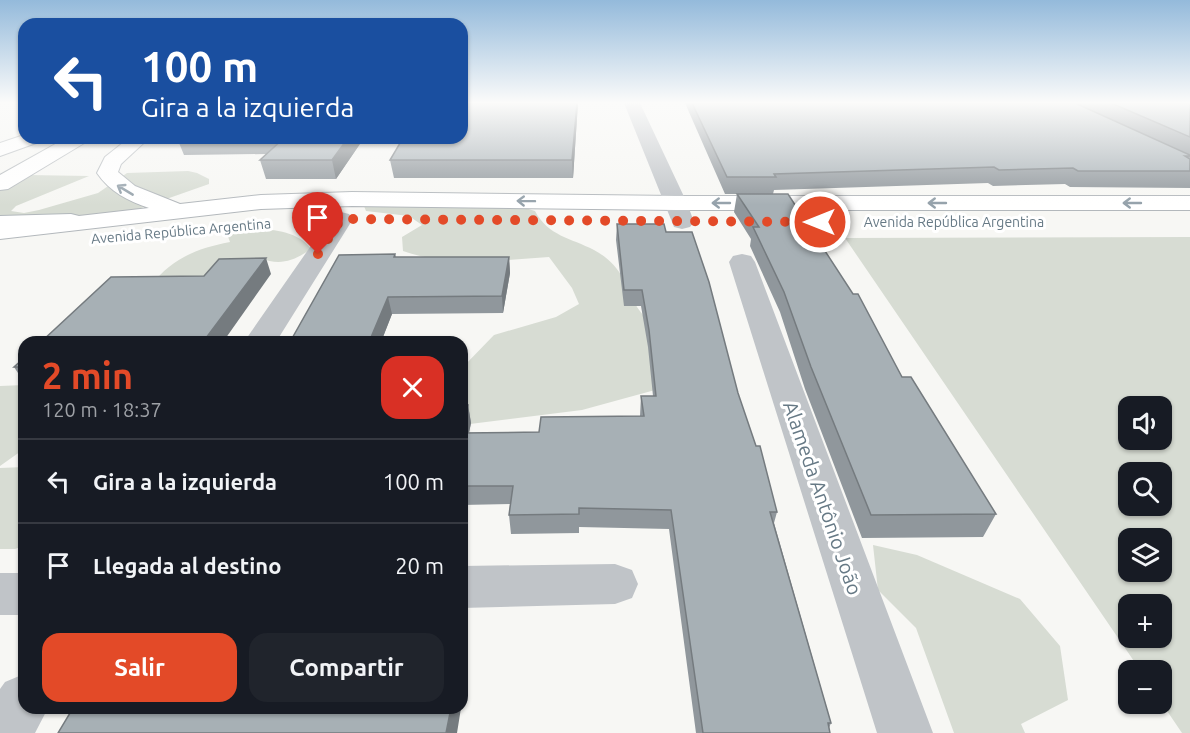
<!DOCTYPE html>
<html lang="es">
<meta charset="utf-8">
<style>
body{margin:0;font-family:Ubuntu,sans-serif;background:#20242c;color:#f1f3f6;height:100vh;display:flex;flex-direction:column;font-size:22px;white-space:nowrap}
*{box-sizing:border-box;margin:0}
p{font-size:20px;color:#9ea1a6}
.icon{flex:none;width:33px;height:33px;fill:none;stroke:currentColor;stroke-width:2;stroke-linecap:round;stroke-linejoin:round}
.map{position:relative;flex:1;overflow:hidden}
.panel{position:absolute;left:18px;top:336px;width:450px;height:378px;display:flex;flex-direction:column;background:#171b24;border-radius:18px;box-shadow:0 2px 4px #0004}
.panel>*{flex:none}
.top-card{position:absolute;left:18px;top:18px;width:450px;height:126px;border-radius:18px;box-shadow:0 2px 4px #0004;background:#1a4fa0;color:#fff;overflow:hidden}
.tools{position:absolute;left:1118px;top:396px;display:grid;gap:12px}
.tools a{display:grid;place-items:center;width:54px;height:54px;border-radius:12px;background:#171b24;box-shadow:0 2px 4px #0004;font-size:30px}
.pin{position:absolute;display:grid;place-items:center;width:51px;height:51px;color:#fff;margin:-62px -26px;border-radius:50% 50% 50% 0;rotate:-45deg;box-shadow:0 0 6px #0007}
.pin .icon{rotate:45deg}
.me{position:absolute;width:66px;margin:-33px;rotate:270deg;stroke-linejoin:round;filter:drop-shadow(0 0 4px #0008)}
.turn{display:flex;align-items:center;gap:21px;height:126px;padding:0 24px;font-size:27px}
.turn .icon{width:78px;height:78px;stroke-width:2.5}
.turn b{display:block;font-size:42px;line-height:51px}
.round{display:grid;place-items:center;flex:none;width:63px;height:63px;border-radius:18px;background:#20242c}
.headline{display:flex;align-items:center;justify-content:space-between;height:102px;padding:0 24px}
h1{font-size:36px;font-weight:700;line-height:45px;color:#e34a28}
.cta{display:flex;gap:12px;margin-top:auto;padding:12px 24px}
.cta a{flex:1;height:69px;border-radius:18px;background:#e34a28;color:#fff;font-size:24px;font-weight:700;line-height:69px;text-align:center}
.cta a+a{background:#20242c;color:#f1f3f6}
ul{padding:0;list-style:none}
li{display:flex;align-items:center;gap:18px;height:84px;padding:0 24px;border-top:2px solid #363941}
li div{flex:1}
li b{display:block;font-size:22px}
li em{font-style:normal}
.map>svg:first-child{display:block}
.green{fill:#d7dcd3;fill-rule:evenodd}
.lines{fill:none;stroke-linecap:round;stroke-linejoin:round}
.secondary-casing{stroke:#b2b8bc;stroke-width:2}
.primary-casing{stroke:#b3b8bc;stroke-width:2}
.minor{fill:#c0c4c8;fill-rule:evenodd}
.secondary{fill:#fff;fill-rule:evenodd}
.primary{fill:#fff;fill-rule:evenodd}
.wall{fill:#90979c}
.shaded-wall{fill:#757b7f}
.building{fill:#a7b0b5;stroke:#757b7f;stroke-width:1.5}
.oneway{stroke:#94a1aa}
.route{stroke:#e34a28;stroke-width:10;stroke-dasharray:0 18}
.labels{text-anchor:middle;dominant-baseline:central;stroke-width:6;stroke-linejoin:round;paint-order:stroke}
.far-street-label{font-size:14px;fill:#667985;stroke:#fff}
.near-street-label{font-size:20px;fill:#667985;stroke:#fff}
</style>
<div class="map">
<svg width="1190" height="733" viewBox="0 0 1190 733">
<rect width="100%" height="100%" fill="#f7f7f4"/>
<path class="green" d="M 188,171 L 197,173 L 209,179 L 209,184 L 138,209 L 105,215 L 0,219 L 0,187 L 28,175 L 89,176 L 16,206 L 11,211 L 24,213 L 39,210 L 98,193 L 127,173 Z
M 372,201 L 516,205 L 535,211 C 548,236 571,238 594,250 C 620,264 625,282 637,307 C 641,313 647,319 649,326 C 655,345 653,370 655,390 L 582,410 L 462,425 L 462,368 L 494,335 L 556,317 L 579,304 L 572,288 L 549,257 C 499,260 452,268 403,251 L 402,237 L 422,225 L 409,216 L 366,211 L 364,206 Z
M 239,229 C 264,229 296,228 311,249 C 294,261 280,266 260,258 L 212,275 L 150,286 C 173,258 195,249 230,242 L 227,234 Z
M 1190,237 L 1190,733 L 1182,733 L 1161,702 L 1161,670 L 1140,670 L 845,238 ZM 1161,406 L 1161,440 L 1128,440 L 1128,406 ZM 1161,472 L 1161,506 L 1128,506 L 1128,472 ZM 1161,538 L 1161,572 L 1128,572 L 1128,538 ZM 1161,604 L 1161,638 L 1128,638 L 1128,604 Z
M 24,385 L 24,449 L 0,466 L 0,386 Z
M 24,467 L 24,546 L 15,549 L 0,549 L 0,468 Z
M 873,545 L 917,555 L 1020,599 L 1060,646 L 1068,700 L 1021,724 L 1025,733 L 954,733 L 916,628 L 878,590 Z"/>
<g class="lines">
<defs>
<path id="secondary" d="M 71,214 L 79,216 L 83,221 L 79,226 L 0,230 L 0,216 Z"/>
<path id="primary" d="M 24,135 L 24,138 L 41,138 L 39,142 L 0,156 L 0,143 Z
M 66,138 L 88,138 L 86,142 L 8,189 L 0,190 L 0,175 Z
M 129,138 L 149,138 L 121,164 L 118,172 L 135,186 L 180,204 L 261,195 L 352,192 L 676,196 L 1190,196 L 1190,210 L 676,210 L 352,206 L 261,209 L 0,239 L 0,225 L 149,208 C 128,201 110,192 97,173 L 105,157 Z"/>
</defs>
<use href="#secondary" class="secondary-casing"/>
<use href="#primary" class="primary-casing"/>
<path class="minor" d="M 624,103 L 640,103 L 687,203 L 694,222 L 690,227 L 682,229 L 674,227 Z
M 341,212 L 349,214 L 353,219 L 276,342 L 244,342 L 333,214 Z
M 742,254 L 751,256 L 755,262 L 933,733 L 877,733 L 729,262 L 733,256 Z
M 615,564 L 632,570 L 638,584 L 632,598 L 615,604 L 462,608 L 462,566 Z
M 0,573 L 24,573 L 24,615 L 0,615 Z
M 24,674 L 24,708 L 48,708 L 35,733 L 0,733 L 0,689 L 5,682 Z"/>
<use href="#secondary" class="secondary"/>
<use href="#primary" class="primary"/>
</g>
<path class="wall" d="M 462,103 L 578,103 L 573,178 L 394,178 L 390,160 Z
M 685,103 L 1190,103 L 1190,188 L 1070,187 L 1065,184 L 993,186 L 988,183 L 774,190 L 773,194 L 725,194 Z
M 177,138 L 364,138 L 336,179 L 266,179 L 260,160 L 266,154 L 184,155 Z
M 737,194 L 902,377 L 996,514 L 983,537 L 862,538 L 805,389 L 780,312 L 750,246 L 751,239 L 734,212 Z
M 617,224 L 666,232 L 738,393 L 777,512 L 774,523 L 831,723 L 829,728 L 830,733 L 696,733 L 669,529 L 579,527 L 579,533 L 511,534 L 509,515 L 510,504 L 462,505 L 462,405 L 468,405 L 471,423 L 469,433 L 539,432 L 640,416 L 641,396 L 653,396 L 648,347 L 641,306 L 624,306 L 616,240 Z
M 395,254 L 396,257 L 509,257 L 510,273 L 503,313 L 392,314 L 381,342 L 290,342 Z
M 24,358 L 24,382 L 14,367 Z"/>
<path class="shaded-wall" d="M 577,103 L 578,103 L 573,178 L 572,160 Z
M 348,138 L 364,138 L 336,179 L 332,160 Z
M 509,257 L 510,273 L 503,313 L 502,296 Z
M 266,258 L 271,274 L 223,342 L 203,342 Z
M 388,297 L 392,314 L 381,342 L 369,342 Z
M 468,405 L 471,423 L 465,451 L 462,433 Z
M 462,686 L 463,692 L 462,701 Z
M 451,708 L 461,708 L 457,733 L 446,733 Z"/>
<path class="building" d="M 462,103 L 577,103 L 572,160 L 390,160 L 403,138 L 462,138 Z
M 692,103 L 1075,103 L 1190,155 L 1190,156 L 1185,156 L 1190,159 L 1190,171 L 1078,171 L 1073,168 L 999,170 L 994,167 L 774,174 L 776,177 L 727,177 Z
M 1111,103 L 1190,103 L 1190,137 Z
M 284,138 L 348,138 L 332,160 L 260,160 Z
M 737,194 L 788,194 L 853,294 L 858,294 L 902,377 L 911,377 L 996,514 L 871,515 L 811,367 L 784,292 L 753,227 L 759,227 Z
M 617,224 L 664,224 L 666,232 L 692,232 L 709,282 L 738,393 L 756,446 L 760,446 L 777,512 L 770,512 L 831,723 L 828,723 L 830,733 L 703,733 L 671,510 L 579,508 L 579,514 L 509,515 L 513,486 L 462,486 L 462,433 L 539,432 L 541,417 L 644,416 L 641,396 L 656,396 L 649,330 L 642,290 L 624,290 Z
M 395,254 L 394,257 L 509,257 L 502,296 L 388,297 L 369,342 L 290,342 L 339,255 Z
M 266,258 L 203,342 L 41,342 L 111,277 L 204,276 L 219,259 Z
M 24,358 L 24,367 L 14,367 Z
M 462,405 L 468,405 L 462,433 Z
M 73,708 L 451,708 L 446,733 L 58,733 Z"/>
<defs><path id="oneway-shaft" d="M-6 0H5M1.5-3L5.5 0L1.5 3" fill="none" stroke-width="1.6" stroke-linecap="round" stroke-linejoin="round" transform="scale(1.5)"/></defs>
<g class="oneway">
<use href="#oneway-shaft" transform="translate(125 190) rotate(-149)"/>
<use href="#oneway-shaft" transform="translate(526 201) rotate(-179)"/>
<use href="#oneway-shaft" transform="translate(721 203) rotate(180)"/>
<use href="#oneway-shaft" transform="translate(937 203) rotate(180)"/>
<use href="#oneway-shaft" transform="translate(1132 203) rotate(180)"/>
</g>
<linearGradient id="sky" x2="0" y2="1"><stop stop-color="#94badb"/><stop offset="0.5" stop-color="#fbfbfa"/><stop offset="1" stop-color="#fbfbfa" stop-opacity="0"/></linearGradient>
<rect width="1190" height="205" fill="url(#sky)"/>
<g class="lines">
<path class="route" d="M 318,254 L 341,219 L 820,222"/>
</g>
<g class="labels">
<g class="far-street-label">
<text x="954" y="222">Avenida República Argentina</text>
<text transform="translate(181 231) rotate(-5)">Avenida República Argentina</text>
</g>
<g class="near-street-label">
<text transform="translate(823 498) rotate(71)">Alameda Antônio João</text>
</g>
</g>
</svg>
<div class="tools">
<a><svg class="icon" aria-label="sound" viewBox="0 0 24 24"><path d="M4 9h4l5-4v14l-5-4H4zM17 9q2 3 0 6"/></svg></a>
<a><svg class="icon" aria-label="search" viewBox="0 0 24 24"><circle cx="10" cy="10" r="6"/><path d="M15 15l6 6"/></svg></a>
<a><svg class="icon" aria-label="layers" viewBox="0 0 24 24"><path d="M12 4l9 5-9 5-9-5zM3 14l9 5 9-5"/></svg></a>
<a>+</a>
<a>−</a>
</div>
<div class="pin" style="left:318px;top:254px;background:#d93025"><svg class="icon" aria-label="arrive" viewBox="0 0 24 24"><path d="M6 21V4h12l-3 4 3 4H6"/></svg></div>
<svg class="me" style="left:820px;top:222px" viewBox="-20 -20 40 40"><circle r="17" fill="#e34a28" stroke="#fff" stroke-width="3"/><path d="M0-11L8 9 0 5-8 9z" fill="#fff"/></svg>
<div class="top-card">
<div class="turn"><svg class="icon" aria-label="left" viewBox="0 0 24 24"><path d="M17 20v-9H6M10 6l-5 5 5 5"/></svg><div><b>100 m</b>Gira a la izquierda</div></div>
</div>
<section class="panel">
<div class="headline"><div><h1>2 min</h1><p>120 m · 18:37</p></div><a class="round" style="background:#d93025;color:#fff"><svg class="icon" aria-label="close" viewBox="0 0 24 24"><path d="M6 6l12 12M18 6L6 18"/></svg></a></div>
<ul>
<li><svg class="icon" aria-label="left" viewBox="0 0 24 24"><path d="M17 20v-9H6M10 6l-5 5 5 5"/></svg><div><b>Gira a la izquierda</b></div><em>100 m</em></li>
<li><svg class="icon" aria-label="arrive" viewBox="0 0 24 24"><path d="M6 21V4h12l-3 4 3 4H6"/></svg><div><b>Llegada al destino</b></div><em>20 m</em></li>
</ul>
<div class="cta"><a>Salir</a><a>Compartir</a></div>
</section>
</div>
